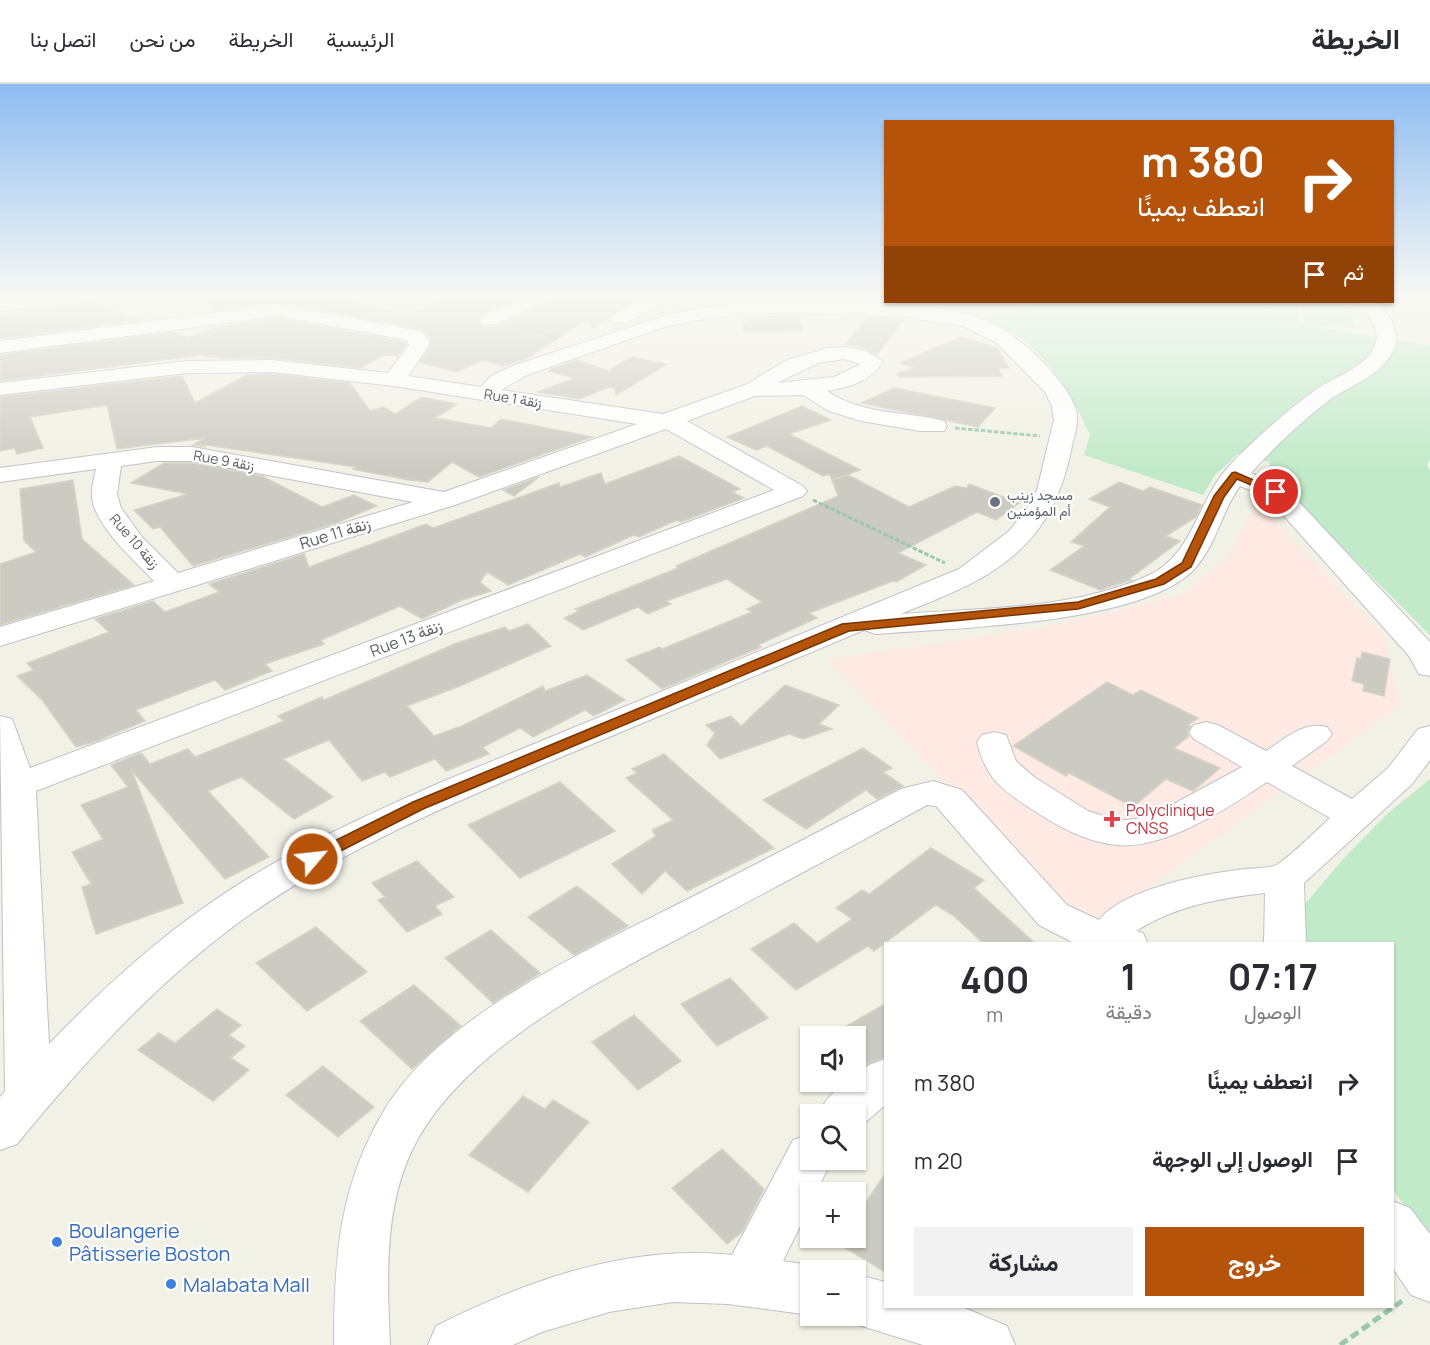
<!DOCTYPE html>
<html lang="ar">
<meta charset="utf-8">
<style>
body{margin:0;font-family:Manrope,Vazirmatn,sans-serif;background:#f2f2f3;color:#2b2b33;direction:rtl;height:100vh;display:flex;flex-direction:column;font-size:22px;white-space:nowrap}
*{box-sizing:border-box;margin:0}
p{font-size:20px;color:#7c7c81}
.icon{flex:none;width:33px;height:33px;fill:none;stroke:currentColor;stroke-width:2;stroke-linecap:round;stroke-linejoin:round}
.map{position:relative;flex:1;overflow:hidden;direction:ltr}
.sheet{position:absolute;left:884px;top:858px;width:510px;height:366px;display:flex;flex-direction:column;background:#fff;border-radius:0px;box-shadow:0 2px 4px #0004;direction:rtl}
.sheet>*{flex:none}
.guide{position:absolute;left:884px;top:36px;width:510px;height:183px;border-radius:0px;box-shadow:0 2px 4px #0004;direction:rtl;background:#b45309;color:#fff;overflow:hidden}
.tools{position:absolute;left:800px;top:942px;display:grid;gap:12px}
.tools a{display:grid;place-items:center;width:66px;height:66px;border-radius:0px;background:#fff;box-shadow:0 2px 4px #0004;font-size:30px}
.pin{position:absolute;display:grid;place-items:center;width:51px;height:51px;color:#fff;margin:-26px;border:3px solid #fff;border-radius:50%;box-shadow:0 2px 6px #0007}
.me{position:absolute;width:66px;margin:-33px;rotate:62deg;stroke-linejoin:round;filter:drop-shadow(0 0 4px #0008)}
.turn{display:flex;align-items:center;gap:21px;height:126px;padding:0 30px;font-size:27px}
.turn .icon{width:78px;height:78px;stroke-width:2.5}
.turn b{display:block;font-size:42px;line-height:51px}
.then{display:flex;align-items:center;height:57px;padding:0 30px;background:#0003;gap:12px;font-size:22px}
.eta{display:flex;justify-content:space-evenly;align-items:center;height:102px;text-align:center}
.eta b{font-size:36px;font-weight:700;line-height:42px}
.cta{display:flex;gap:12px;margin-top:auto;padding:12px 30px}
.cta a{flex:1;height:69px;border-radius:0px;background:#b45309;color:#fff;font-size:24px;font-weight:700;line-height:69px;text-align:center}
.cta a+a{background:#f2f2f3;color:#2b2b33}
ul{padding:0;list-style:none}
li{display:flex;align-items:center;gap:18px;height:78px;padding:0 30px}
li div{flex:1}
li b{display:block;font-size:22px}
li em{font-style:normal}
header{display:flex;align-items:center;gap:36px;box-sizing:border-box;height:84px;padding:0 30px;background:#fff;border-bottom:2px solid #e1e1e2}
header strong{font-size:28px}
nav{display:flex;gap:33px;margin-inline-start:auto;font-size:21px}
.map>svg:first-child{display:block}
.medical{fill:#feeae2}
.green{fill:#c1eac9}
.building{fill:#cccbc3;stroke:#d6d4c4;stroke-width:1.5}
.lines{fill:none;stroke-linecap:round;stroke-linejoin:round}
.minor-casing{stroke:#bfc1c8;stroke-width:2}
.path-far2{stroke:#98c9af;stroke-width:2;stroke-dasharray:4 1.5;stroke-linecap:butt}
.path-far1{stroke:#98c9af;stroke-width:3;stroke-dasharray:4.5 2;stroke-linecap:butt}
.path{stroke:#98c9af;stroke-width:5;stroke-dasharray:9 4.5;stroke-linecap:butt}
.minor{fill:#fff;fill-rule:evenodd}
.route{fill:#b45309;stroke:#753606;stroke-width:1.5}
.worship-dot{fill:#6b7280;stroke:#fff;stroke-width:2}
.health-dot{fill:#e0444e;stroke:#fff;stroke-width:2}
.shop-dot{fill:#3f7fe0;stroke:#fff;stroke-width:2}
.labels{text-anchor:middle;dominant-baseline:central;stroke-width:4.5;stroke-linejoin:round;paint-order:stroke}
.far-street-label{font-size:14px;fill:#5d6068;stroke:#fff}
.far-worship-label{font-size:14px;fill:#5b616d;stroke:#fff;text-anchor:start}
.street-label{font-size:16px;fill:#5d6068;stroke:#fff}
.health-label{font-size:16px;fill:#be3a42;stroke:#fff;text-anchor:start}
.near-shop-label{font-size:20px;fill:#366cbe;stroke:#fff;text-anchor:start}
</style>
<header>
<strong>الخريطة</strong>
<nav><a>الرئيسية</a><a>الخريطة</a><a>من نحن</a><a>اتصل بنا</a></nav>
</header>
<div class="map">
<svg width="1430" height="1261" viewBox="0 0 1430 1261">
<rect width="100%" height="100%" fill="#f1f1e6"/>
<path class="medical" d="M 1257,419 L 1385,553 L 1400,622 L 1088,847 L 827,575 L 1036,545 L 1180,512 L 1227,474 Z"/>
<path class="green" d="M 1064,218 L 1296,218 L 1301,240 L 1430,262 L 1430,376 L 1427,381 L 1430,387 L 1430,551 L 1288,409 L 1276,394 L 1269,378 L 1238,370 L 1215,391 L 1203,411 L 1084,371 L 1090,351 C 1065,298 1040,257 984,234 L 1021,223 Z
M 1301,218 L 1350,222 L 1356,244 L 1305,239 Z
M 1430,695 L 1430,1157 L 1392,1104 L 1392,860 L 1302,860 L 1305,820 L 1344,774 L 1387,730 Z"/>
<path class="building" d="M 205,211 L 322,211 L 409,230 L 447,214 L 467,218 L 476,214 L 486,216 L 497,211 L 526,211 L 481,230 L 477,236 L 482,242 L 497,242 L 552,217 L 556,211 L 595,211 L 635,218 L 612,229 L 608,235 L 592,244 L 586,236 L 526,275 L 503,282 L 483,276 L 456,288 L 420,278 L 431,261 L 431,254 L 420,245 L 279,218 L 217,226 Z
M 91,218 L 139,236 L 0,255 L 0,232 Z
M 783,230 L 798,231 L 803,247 L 744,248 L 743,239 Z
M 279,234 L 405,258 L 406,261 L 398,272 L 384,271 L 360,284 L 272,274 L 222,274 L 201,271 L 0,297 L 0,271 L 172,248 L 188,254 L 217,243 Z
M 867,234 L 904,235 L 877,271 L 866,265 L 845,260 Z
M 961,253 L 997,264 L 1009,284 L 998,284 L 1002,292 L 898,293 L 897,290 L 915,284 L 900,279 Z
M 632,273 L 667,280 L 616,311 L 615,304 L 609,303 L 579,315 L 538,308 L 575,294 L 549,287 L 552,285 L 577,276 L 611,288 L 611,285 Z
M 272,290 L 350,299 L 370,327 L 383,323 L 395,330 L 422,313 L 457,320 L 435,334 L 491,344 L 501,335 L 592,353 L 479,393 L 452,378 L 428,398 L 409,396 L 353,385 L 356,383 L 199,360 L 206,363 L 193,361 L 205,354 L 117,365 L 107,321 L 30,333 L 43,364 L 17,370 L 15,364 L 0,367 L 0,313 L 182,292 L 195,319 L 247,291 Z
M 894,304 L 995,324 L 978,343 L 861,319 Z
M 802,322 L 831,336 L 789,350 L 860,386 L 832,396 L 830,390 L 823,392 L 767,362 L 756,366 L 727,353 Z
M 679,372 L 740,405 L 732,408 L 744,414 L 681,438 L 677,436 L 639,453 L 634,451 L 585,473 L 580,470 L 508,501 L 487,488 L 480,498 L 491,507 L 462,516 L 422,535 L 400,522 L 321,556 L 324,560 L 265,580 L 272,587 L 225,606 L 215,596 L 136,626 L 145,637 L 94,658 L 76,663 L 42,616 L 17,592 L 33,586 L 27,579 L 109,548 L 95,535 L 153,517 L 165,528 L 219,508 L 209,500 L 304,470 L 309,483 L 426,440 L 433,444 L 559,399 L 560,403 L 601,389 L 605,400 Z
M 164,379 L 192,379 L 262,392 L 322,423 L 354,411 L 377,422 L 336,439 L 193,482 L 160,443 L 153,445 L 134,426 L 188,410 L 131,399 Z
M 848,391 L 909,423 L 955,402 L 967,404 L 969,400 L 1019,419 L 996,436 L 977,428 L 898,469 L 926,481 L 896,498 L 893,497 L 809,529 L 817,534 L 758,561 L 761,563 L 662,605 L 626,576 L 660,563 L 662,565 L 752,528 L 747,525 L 762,518 L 727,495 L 666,517 L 671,520 L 648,530 L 638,523 L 583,546 L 564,534 L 579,527 L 575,525 L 678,484 L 676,482 L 838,412 L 832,396 Z
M 539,393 L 514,412 L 503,406 Z
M 73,396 L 82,455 L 134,501 L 0,541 L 0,480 L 36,468 L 24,457 L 20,405 Z
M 1119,398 L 1143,407 L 1150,403 L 1202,421 L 1196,433 L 1166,452 L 1180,457 L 1129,495 L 1131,496 L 1100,506 L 1050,486 L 1084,462 L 1071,458 L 1110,423 L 1089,415 Z
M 528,540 L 551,562 L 460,602 L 407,622 L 434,652 L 462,642 L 543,602 L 545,607 L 587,591 L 625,616 L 594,632 L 585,626 L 533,653 L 520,644 L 483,663 L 489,670 L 446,687 L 435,675 L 390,693 L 385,688 L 362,697 L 329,656 L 283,675 L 333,713 L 294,735 L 241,693 L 208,707 L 269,773 L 225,795 L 132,687 L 183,819 L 96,850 L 82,803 L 91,800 L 72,768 L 103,755 L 81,721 L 128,703 L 111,681 L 141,669 L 150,680 L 188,665 L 195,673 L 284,637 L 278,632 L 322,613 L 324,616 L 457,559 L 505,543 L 509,547 Z
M 1362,568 L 1390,575 L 1384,612 L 1363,607 L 1364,600 L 1352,597 L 1357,574 L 1361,575 Z
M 1107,598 L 1133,611 L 1141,606 L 1198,634 L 1188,641 L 1191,642 L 1187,648 L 1189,652 L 1174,664 L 1220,684 L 1193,707 L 1166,695 L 1133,723 L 1069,689 L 1066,692 L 1013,662 Z
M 785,601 L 839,621 L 819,640 L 832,645 L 803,655 L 789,650 L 720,675 L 707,661 L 715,649 L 706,641 L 731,632 L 741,642 Z
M 863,664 L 892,684 L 883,688 L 903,702 L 877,715 L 866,706 L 806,745 L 763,716 Z
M 664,670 L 689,692 L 774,764 L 687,807 L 665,787 L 642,810 L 612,780 L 656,752 L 652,746 L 673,736 L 626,694 L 637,689 L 632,685 Z
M 560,698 L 615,747 L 520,794 L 468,741 Z
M 931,764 L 984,796 L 974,804 L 1036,860 L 984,860 L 954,832 L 936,821 L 874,867 L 868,862 L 796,906 L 751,865 L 794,839 L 817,859 L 852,835 L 836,824 L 862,806 L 869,810 Z
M 417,777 L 454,813 L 435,822 L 442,830 L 407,848 L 378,816 L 385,813 L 372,799 Z
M 577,802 L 628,842 L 574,871 L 528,833 Z
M 316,843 L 367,888 L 307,927 L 256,879 Z
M 491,846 L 540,889 L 493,919 L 445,874 Z
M 730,894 L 768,934 L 717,962 L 681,920 Z
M 414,901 L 461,942 L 412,985 L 360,937 Z
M 885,920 L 885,973 L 865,981 L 855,971 L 855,952 L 829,952 Z
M 217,925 L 241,941 L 229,951 L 245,962 L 231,974 L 249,986 L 213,1017 L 138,966 L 159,949 L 175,959 Z
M 634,931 L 681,977 L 638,1006 L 592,958 Z
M 323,982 L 374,1023 L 338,1053 L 286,1011 Z
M 523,1012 L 545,1025 L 553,1016 L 589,1038 L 528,1108 L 469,1071 Z
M 722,1065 L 764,1105 L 742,1148 L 727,1160 L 672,1104 Z
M 885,1090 L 885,1188 L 829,1154 L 855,1154 L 855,1134 Z"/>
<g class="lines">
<defs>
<path id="minor" d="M 46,211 L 102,211 L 93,216 L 0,227 L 0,215 Z
M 531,211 L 554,211 L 551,215 L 496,240 L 482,240 L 479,236 L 482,232 Z
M 653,211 L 675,211 L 627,239 L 613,239 L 610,235 L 613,231 Z
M 785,217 C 844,217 943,214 996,241 C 1021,254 1068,298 1076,326 C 1079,338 1075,350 1072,362 C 1063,406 1049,441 1014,471 C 981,500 941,513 901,530 C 983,524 1071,526 1147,492 C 1193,472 1197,417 1229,382 C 1255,355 1284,329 1314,307 C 1332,294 1361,286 1373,266 C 1384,248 1368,232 1358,218 L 1377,218 C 1386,228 1399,243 1396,258 C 1395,268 1386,278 1379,285 C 1365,297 1347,304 1332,314 C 1303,336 1275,362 1251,389 L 1285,403 L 1430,558 L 1430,592 L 1419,590 L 1409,572 L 1267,413 L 1240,402 C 1222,427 1217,458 1197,482 C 1149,541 950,544 876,550 L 864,546 C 759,590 653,635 547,679 C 439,725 329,772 234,842 C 151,904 82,981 17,1060 L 0,1066 L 0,1013 L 5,1007 L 0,632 L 12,635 L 30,684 L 774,406 L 666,345 L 455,421 L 0,562 L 0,543 L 154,497 C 134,476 96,443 92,414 C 91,404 94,394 96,385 L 0,398 L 0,384 L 157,363 L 192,363 L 444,408 L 637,340 L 394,302 L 272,288 L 187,289 L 0,311 L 0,299 L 187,277 L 272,276 L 388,289 L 409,261 L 407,256 L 279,232 L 0,269 L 0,257 L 279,220 L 420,247 L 429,256 L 429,261 L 408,292 L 481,303 L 491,292 L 512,282 L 674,229 L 737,219 ZM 785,228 L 906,233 L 963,242 L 997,259 L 1045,308 L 1052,322 L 1054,336 L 1037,406 L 1028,423 L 1009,447 L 959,485 L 444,697 C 362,733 280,770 206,822 C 149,862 97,910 49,960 L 36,707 L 803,412 L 807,407 L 803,402 L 687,337 L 755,312 L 803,311 L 829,327 L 861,337 L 920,347 L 944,347 L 947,342 L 944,337 C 904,327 862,331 827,307 C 850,303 869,298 883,278 L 866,267 L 844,263 L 828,264 L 787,276 L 745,301 L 663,330 L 501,306 L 527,291 L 664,243 L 714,233 ZM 844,275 L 861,280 L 834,293 L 777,299 L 818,279 ZM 157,377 L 192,377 L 413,418 L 178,489 L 142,453 L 121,424 L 117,410 L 121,382 Z
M 1206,638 L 1218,641 L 1266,667 C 1285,655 1303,637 1327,643 L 1332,650 L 1327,657 L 1292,682 L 1352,715 L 1388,684 L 1418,645 L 1430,642 L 1430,676 L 1412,700 L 1304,799 L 1306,860 L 1264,860 L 1265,809 C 1220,814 1175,822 1136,847 L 1143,849 L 1148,860 L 1076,860 L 1039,841 L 936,722 L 927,721 C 858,759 789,796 719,833 C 621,886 476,954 419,1053 C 383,1115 387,1192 390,1261 L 334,1261 C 334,1174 339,1101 385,1025 C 443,929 594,863 692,813 C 762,777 832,741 901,705 L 933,697 L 962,706 L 1067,821 L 1099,836 C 1124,805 1199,791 1237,786 C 1248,784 1262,785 1274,782 C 1284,779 1320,743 1330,734 L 1267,698 C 1229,723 1165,766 1117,761 C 1086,758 1059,743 1033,726 C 1002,706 986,695 977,658 L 982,651 L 994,648 L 1006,651 L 1016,677 L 1034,693 L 1088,727 L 1119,737 L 1141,734 L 1159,728 L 1242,683 L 1194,655 L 1189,648 L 1194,641 Z
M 885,975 L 885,1021 L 859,1044 L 855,1045 L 855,1030 L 819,1030 C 824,1017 839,998 855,998 L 855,992 L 869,981 Z
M 810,1050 L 810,1076 L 832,1076 L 816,1108 L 810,1108 L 810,1122 L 783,1177 L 810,1181 L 825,1186 L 810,1186 L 810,1231 L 728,1220 L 673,1218 L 609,1228 L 542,1248 L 513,1261 L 428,1261 L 436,1242 C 527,1196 630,1160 732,1171 L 793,1056 Z
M 1392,1117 L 1410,1124 L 1430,1150 L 1430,1218 L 1411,1211 L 1392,1183 Z
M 855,1190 L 885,1198 L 885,1222 L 960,1222 L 1007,1242 L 1015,1261 L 923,1261 L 836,1234 L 835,1232 L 855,1232 Z"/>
</defs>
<use href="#minor" class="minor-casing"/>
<path class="path-far2" d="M 517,243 L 559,254"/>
<path class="path-far1" d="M 955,344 L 1040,352
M 813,416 L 945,479"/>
<path class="path" d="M 1340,1261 L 1402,1217"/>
<use href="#minor" class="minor"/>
</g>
<linearGradient id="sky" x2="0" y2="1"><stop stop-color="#8ebcf1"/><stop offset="0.55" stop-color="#f9f9f4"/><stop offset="1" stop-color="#f9f9f4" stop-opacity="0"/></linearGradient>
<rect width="1430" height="387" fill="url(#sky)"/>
<path class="route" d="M 1235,388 L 1281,408 L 1272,410 L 1237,395 L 1224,413 L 1191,483 L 1164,500 L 1078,525 L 849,547 L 423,725 L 317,779 L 312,780 L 304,775 L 306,771 L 413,718 L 842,540 L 1078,518 L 1156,495 L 1182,479 L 1214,412 L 1232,389 Z"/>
<circle class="worship-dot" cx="995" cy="418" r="6"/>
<path class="health-dot" d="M1109 726h6v6h6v6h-6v6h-6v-6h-6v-6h6z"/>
<g class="shop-dot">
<circle cx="57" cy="1158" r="6"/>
<circle cx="171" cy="1200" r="6"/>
</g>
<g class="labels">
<g class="far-street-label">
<text transform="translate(513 314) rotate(9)">Rue 1 زنقة</text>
<text transform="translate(224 376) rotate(10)">Rue 9 زنقة</text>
<text transform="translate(135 457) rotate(49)">Rue 10 زنقة</text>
</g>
<g class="far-worship-label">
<text x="1007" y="410">مسجد زينب<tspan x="1007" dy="16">أم المؤمنين</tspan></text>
</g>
<g class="street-label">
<text transform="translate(335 449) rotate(-17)">Rue 11 زنقة</text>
<text transform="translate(406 554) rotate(-21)">Rue 13 زنقة</text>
</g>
<g class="health-label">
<text x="1126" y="726">Polyclinique<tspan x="1126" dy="18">CNSS</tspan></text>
</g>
<g class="near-shop-label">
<text x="69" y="1146">Boulangerie<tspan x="69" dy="23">Pâtisserie Boston</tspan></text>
<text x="183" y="1200">Malabata Mall</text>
</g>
</g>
</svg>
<div class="tools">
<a><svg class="icon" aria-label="sound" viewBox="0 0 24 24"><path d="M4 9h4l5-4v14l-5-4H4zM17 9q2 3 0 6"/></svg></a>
<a><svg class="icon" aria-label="search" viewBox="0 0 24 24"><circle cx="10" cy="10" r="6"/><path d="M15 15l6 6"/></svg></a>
<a>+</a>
<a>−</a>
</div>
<div class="pin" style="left:1276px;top:408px;background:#d93025"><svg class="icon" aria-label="arrive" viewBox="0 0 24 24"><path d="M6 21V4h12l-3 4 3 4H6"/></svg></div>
<svg class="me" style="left:312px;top:775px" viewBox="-20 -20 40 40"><circle r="17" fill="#b45309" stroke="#fff" stroke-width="3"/><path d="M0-11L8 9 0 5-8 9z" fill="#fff"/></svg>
<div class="guide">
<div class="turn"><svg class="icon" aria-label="right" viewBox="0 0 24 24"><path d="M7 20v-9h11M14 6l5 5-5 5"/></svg><div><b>380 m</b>انعطف يمينًا</div></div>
<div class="then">ثم<svg class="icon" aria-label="arrive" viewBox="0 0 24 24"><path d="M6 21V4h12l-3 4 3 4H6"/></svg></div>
</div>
<section class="sheet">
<div class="eta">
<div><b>07:17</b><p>الوصول</p></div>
<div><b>1</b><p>دقيقة</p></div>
<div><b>400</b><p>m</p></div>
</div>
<ul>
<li><svg class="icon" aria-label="right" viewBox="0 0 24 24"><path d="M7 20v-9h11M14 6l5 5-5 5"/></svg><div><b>انعطف يمينًا</b></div><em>380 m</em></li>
<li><svg class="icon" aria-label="arrive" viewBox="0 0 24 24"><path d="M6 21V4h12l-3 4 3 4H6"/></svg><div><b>الوصول إلى الوجهة</b></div><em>20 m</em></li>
</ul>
<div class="cta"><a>خروج</a><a>مشاركة</a></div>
</section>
</div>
